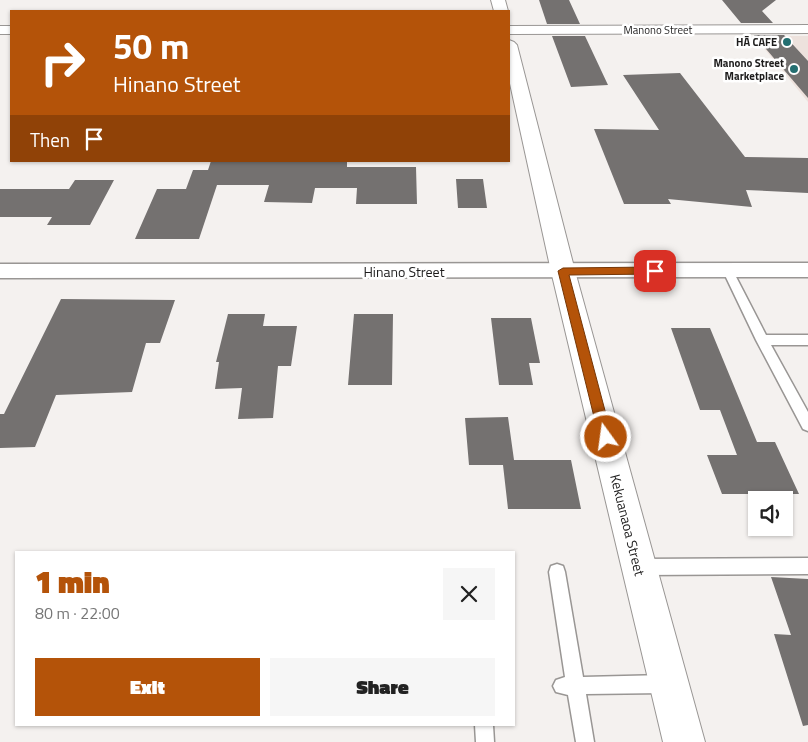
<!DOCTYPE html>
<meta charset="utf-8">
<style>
body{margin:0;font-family:"Titillium Web",sans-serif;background:#f6f6f6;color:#222;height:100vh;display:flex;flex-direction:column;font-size:19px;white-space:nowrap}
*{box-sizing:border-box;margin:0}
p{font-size:16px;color:#767676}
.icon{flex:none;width:28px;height:28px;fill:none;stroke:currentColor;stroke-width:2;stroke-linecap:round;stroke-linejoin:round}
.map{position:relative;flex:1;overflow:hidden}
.details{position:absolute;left:15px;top:551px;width:500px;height:175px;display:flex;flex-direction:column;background:#fff;border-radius:0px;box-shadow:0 1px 4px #0004}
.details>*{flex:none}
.hud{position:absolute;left:10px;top:10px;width:500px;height:152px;border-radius:0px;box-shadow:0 1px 4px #0004;background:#b45309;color:#fff;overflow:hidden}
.tools{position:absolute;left:748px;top:491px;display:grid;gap:10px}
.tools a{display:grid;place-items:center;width:45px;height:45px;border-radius:0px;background:#fff;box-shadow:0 1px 4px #0004;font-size:25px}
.pin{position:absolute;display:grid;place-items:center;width:42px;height:42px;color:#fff;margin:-21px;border-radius:10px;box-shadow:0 2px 8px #0006}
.me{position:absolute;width:55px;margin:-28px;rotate:346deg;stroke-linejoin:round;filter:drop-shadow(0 0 4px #0008)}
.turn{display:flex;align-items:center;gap:18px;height:105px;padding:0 20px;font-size:22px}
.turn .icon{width:65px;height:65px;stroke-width:2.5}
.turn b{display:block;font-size:35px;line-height:42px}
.then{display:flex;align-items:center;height:48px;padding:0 20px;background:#0003;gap:10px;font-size:19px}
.round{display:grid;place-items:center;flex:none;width:52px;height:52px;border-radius:0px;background:#f6f6f6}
.head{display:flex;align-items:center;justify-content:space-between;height:85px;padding:0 20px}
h1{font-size:30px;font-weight:800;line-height:38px;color:#b45309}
.action{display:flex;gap:10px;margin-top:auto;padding:10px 20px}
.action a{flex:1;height:58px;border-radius:0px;background:#b45309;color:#fff;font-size:20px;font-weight:800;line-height:58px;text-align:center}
.action a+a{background:#f6f6f6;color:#222}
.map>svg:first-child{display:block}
.built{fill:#ede2dd}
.building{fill:#747170}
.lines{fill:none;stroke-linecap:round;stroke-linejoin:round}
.service-casing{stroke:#999694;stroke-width:3}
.minor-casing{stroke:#999694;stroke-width:3}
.tertiary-casing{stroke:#999694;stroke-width:2}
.service{fill:#fff;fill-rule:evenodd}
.minor{fill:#fff;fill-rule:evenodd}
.tertiary{fill:#fff;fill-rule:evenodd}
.route{fill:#b45309;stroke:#753606}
.poi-dot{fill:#236e70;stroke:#fff;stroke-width:2}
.labels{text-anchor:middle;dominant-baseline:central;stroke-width:5;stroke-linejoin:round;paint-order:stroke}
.far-street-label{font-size:11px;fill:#1d1c1c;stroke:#fff}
.far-poi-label{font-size:11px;font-weight:bold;fill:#1d1c1c;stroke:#fff;text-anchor:end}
.street-label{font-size:14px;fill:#1d1c1c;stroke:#fff}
</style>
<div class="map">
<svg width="808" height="742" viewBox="0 0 808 742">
<rect width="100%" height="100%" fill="#f4f1ef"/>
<path class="built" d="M 754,36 L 808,36 L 808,102 Z"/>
<path class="building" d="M 539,0 L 569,0 L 580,24 L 547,24 Z
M 722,0 L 776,0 L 762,11 L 773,23 L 741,23 Z
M 754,35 L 784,35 L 808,61 L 808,98 Z
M 552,36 L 585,36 L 608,85 L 571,87 Z
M 680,73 L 745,157 L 808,158 L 808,193 L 746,190 L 752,207 L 668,199 L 671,204 L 624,204 L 594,129 L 659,130 L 623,75 Z
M 211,161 L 347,161 L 347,167 L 416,167 L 417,204 L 356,204 L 357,188 L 315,188 L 312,203 L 264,202 L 269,185 L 217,185 L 199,239 L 135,239 L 157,189 L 186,189 L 193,170 L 208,170 Z
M 456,179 L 483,179 L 487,208 L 458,208 Z
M 75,180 L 114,180 L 90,225 L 47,225 L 52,217 L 0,217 L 0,189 L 69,189 Z
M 61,299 L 175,300 L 160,343 L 146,343 L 132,392 L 56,395 L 35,447 L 0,448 L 0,414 L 4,414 Z
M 228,314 L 265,314 L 263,326 L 297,326 L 291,366 L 278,366 L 273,418 L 238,419 L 242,388 L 215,389 L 219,362 L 216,362 Z
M 354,314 L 393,314 L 392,385 L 348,385 Z
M 491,318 L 531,318 L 540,363 L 529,363 L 533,385 L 499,385 Z
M 671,328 L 710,328 L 757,442 L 775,442 L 799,494 L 722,494 L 707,455 L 737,455 L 720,410 L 700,410 Z
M 508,417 L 514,460 L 571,460 L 581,509 L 508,509 L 503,465 L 469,465 L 465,418 Z
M 771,577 L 808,579 L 808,725 L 803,726 L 774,634 L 791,635 Z"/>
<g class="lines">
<defs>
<path id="service" d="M 728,267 L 733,271 L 766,335 L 808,335 L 808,345 L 771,345 L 808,412 L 808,431 L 803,429 L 756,340 L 723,271 Z
M 808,558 L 808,574 L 641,575 L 635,573 L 633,567 L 635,561 L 641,559 Z
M 557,564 L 563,566 L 565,572 L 583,677 L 665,675 L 671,678 L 674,684 L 671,690 L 665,693 L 586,694 L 594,742 L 576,742 L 568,695 L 556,692 L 553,686 L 556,680 L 565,677 L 549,572 L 551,566 Z
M 475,725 L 493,725 L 494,742 L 476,742 Z"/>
<path id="minor" d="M 808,263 L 808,277 L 0,278 L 0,264 Z"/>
<path id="tertiary" d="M 491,0 L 505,0 L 508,11 L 494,11 Z
M 808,25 L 808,33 L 509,34 L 509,26 Z
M 0,26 L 11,26 L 11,34 L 0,34 Z
M 509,40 L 514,42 L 517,45 L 575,271 L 705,742 L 663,742 L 551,271 L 509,79 Z"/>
</defs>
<use href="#service" class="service-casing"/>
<use href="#minor" class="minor-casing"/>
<use href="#tertiary" class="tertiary-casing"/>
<use href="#service" class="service"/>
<use href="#minor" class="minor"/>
<use href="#tertiary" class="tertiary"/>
</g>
<path class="route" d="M 655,267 L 660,271 L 655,274 L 569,275 L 612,437 L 610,441 L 606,443 L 601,441 L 599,437 L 558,271 L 563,268 Z"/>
<g class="poi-dot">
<circle cx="787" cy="42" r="5"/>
<circle cx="794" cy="69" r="5"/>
</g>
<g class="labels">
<g class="far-street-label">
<text x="658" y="30">Manono Street</text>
</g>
<g class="far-poi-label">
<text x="777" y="42">HĀ CAFE</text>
<text x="784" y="63">Manono Street<tspan x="784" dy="13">Marketplace</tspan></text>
</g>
<g class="street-label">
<text x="404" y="271">Hinano Street</text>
<text transform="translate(628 525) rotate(76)">Kekuanaoa Street</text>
</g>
</g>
</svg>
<div class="tools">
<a><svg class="icon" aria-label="sound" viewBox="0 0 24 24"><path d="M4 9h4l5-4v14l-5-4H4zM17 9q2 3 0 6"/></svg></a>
</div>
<div class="pin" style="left:655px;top:271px;background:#d93025"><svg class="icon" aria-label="arrive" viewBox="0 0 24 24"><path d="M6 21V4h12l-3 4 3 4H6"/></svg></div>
<svg class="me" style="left:606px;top:437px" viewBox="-20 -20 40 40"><circle r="17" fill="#b45309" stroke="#fff" stroke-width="3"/><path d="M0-11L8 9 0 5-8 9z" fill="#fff"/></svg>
<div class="hud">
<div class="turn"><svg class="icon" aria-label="right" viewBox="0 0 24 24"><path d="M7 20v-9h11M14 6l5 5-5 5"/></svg><div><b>50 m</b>Hinano Street</div></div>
<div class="then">Then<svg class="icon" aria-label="arrive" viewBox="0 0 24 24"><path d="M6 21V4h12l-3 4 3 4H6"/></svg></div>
</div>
<section class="details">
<div class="head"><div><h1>1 min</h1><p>80 m · 22:00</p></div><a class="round"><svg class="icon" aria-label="close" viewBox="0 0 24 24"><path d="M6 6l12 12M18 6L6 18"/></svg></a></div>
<div class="action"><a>Exit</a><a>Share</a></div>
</section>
</div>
